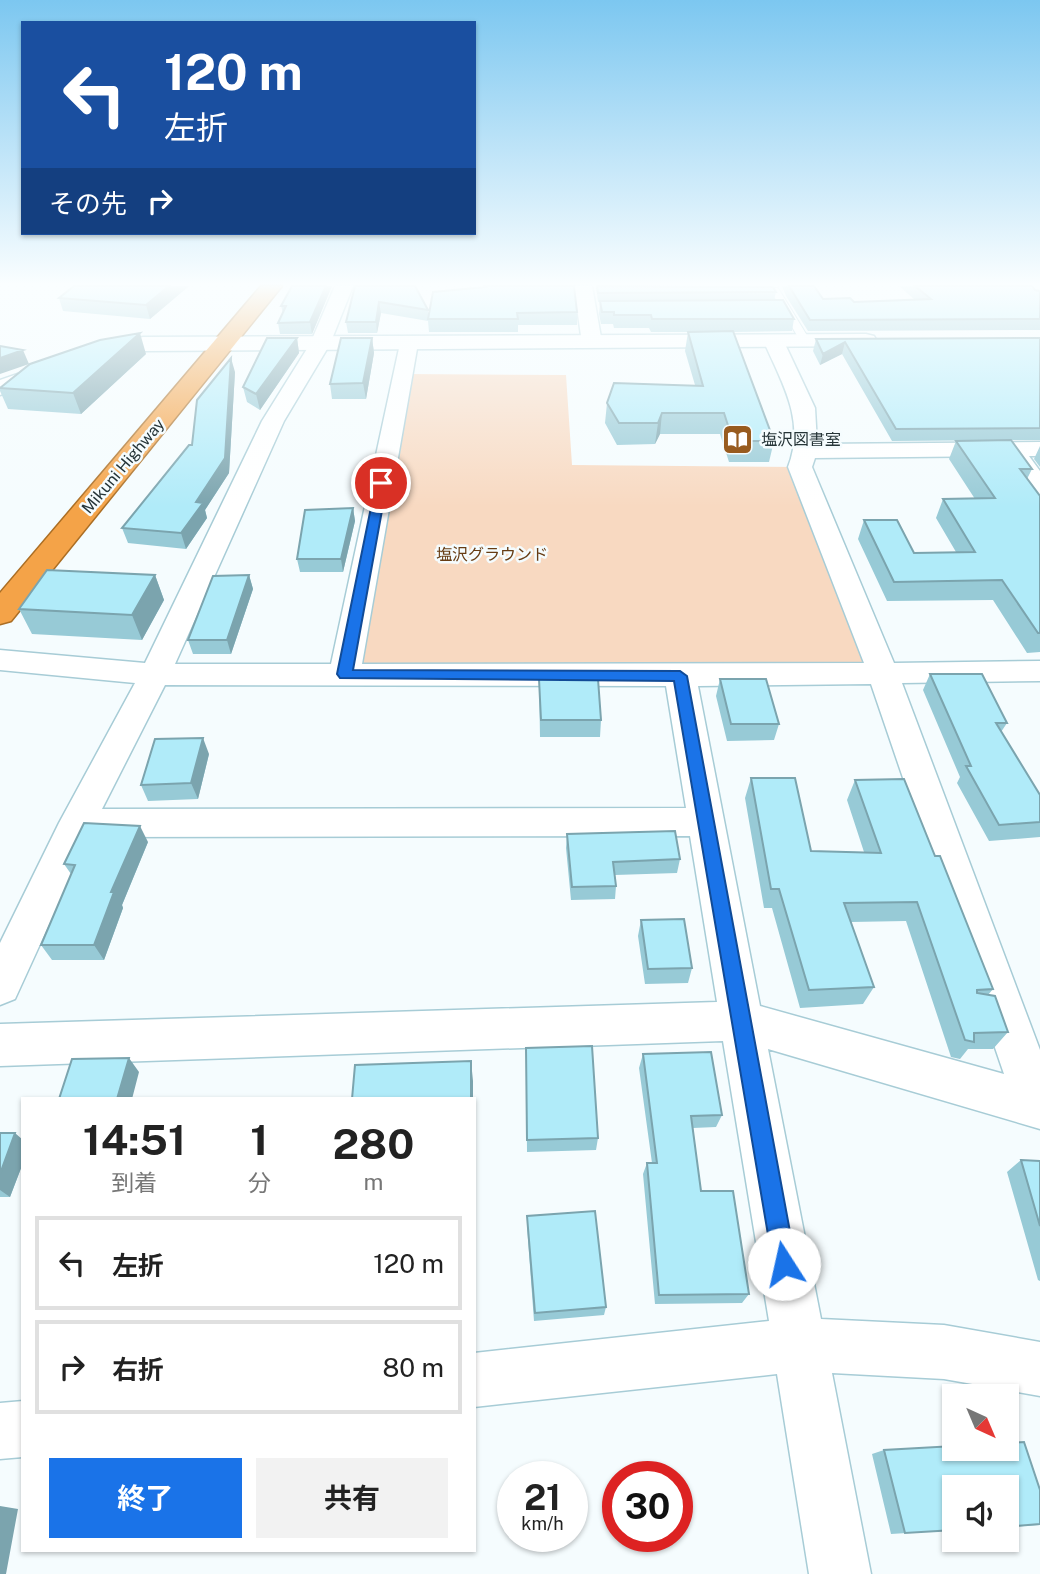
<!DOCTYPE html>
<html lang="ja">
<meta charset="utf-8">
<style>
body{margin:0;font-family:"Public Sans","Noto Sans JP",sans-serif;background:#f2f2f2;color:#222;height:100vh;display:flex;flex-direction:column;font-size:26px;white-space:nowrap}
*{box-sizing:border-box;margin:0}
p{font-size:23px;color:#767676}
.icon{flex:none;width:38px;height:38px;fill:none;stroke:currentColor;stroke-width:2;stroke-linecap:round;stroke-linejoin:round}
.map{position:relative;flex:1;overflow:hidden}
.details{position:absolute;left:21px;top:1097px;width:455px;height:455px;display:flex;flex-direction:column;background:#fff;border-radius:0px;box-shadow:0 2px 5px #0004}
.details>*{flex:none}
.top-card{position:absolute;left:21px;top:21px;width:455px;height:214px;border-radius:0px;box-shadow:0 2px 5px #0004;background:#1a4fa0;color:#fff;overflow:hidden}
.needle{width:46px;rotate:136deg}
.fabs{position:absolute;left:942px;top:1384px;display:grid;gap:14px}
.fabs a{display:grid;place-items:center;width:77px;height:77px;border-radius:0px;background:#fff;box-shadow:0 2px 5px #0004;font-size:35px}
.speed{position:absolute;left:497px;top:1461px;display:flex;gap:14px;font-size:35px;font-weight:700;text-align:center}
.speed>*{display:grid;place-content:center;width:91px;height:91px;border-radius:50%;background:#fff;box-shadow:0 2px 5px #0004;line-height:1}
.speed small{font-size:18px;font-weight:400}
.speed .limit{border:10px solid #d22;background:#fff;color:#111}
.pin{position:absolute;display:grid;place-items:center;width:60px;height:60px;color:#fff;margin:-30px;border:4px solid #fff;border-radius:50%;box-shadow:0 2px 7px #0007}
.me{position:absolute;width:77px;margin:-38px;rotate:350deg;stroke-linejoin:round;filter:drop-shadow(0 0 5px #0008)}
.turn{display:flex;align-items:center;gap:24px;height:147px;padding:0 28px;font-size:32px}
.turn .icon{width:91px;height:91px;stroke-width:2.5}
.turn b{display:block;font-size:49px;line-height:60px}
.then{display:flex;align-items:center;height:66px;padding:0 28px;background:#0003;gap:14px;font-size:26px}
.eta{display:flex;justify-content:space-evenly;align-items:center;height:119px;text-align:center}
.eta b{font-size:42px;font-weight:700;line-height:49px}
.action{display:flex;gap:14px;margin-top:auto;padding:14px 28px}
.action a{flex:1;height:80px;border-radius:0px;background:#1a73e8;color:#fff;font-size:28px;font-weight:700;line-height:80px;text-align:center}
.action a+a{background:#f2f2f2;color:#222}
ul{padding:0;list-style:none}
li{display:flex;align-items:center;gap:21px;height:94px;margin:0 14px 10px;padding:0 14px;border:4px solid #e0e0e0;border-radius:0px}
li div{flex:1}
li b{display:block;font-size:26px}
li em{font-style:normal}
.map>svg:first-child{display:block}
.green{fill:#f8d9c1}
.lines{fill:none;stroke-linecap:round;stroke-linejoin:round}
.service-casing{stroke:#a7ccd6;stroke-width:2}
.minor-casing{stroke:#a7ccd6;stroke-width:3}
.tertiary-casing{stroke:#a7ccd6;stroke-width:3}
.trunk-casing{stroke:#ab6e24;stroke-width:3}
.service{fill:#fff;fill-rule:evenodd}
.minor{fill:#fff;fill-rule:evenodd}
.tertiary{fill:#fff;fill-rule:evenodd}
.trunk{fill:#f4a348;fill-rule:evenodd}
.wall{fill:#97cad6}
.shaded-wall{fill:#7ba4ae}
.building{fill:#b0ebf9;stroke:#7ba4ae;stroke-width:2}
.route{fill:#1a73e8;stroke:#114b97;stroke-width:2}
.labels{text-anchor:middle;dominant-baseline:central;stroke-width:5;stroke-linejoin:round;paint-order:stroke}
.far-poi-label{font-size:16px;fill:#263538;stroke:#f5fcfe;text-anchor:start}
.far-street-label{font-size:16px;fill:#263538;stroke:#f5fcfe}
.far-park-label{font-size:16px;fill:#673c13;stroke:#f5fcfe}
</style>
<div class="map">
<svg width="1040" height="1574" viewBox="0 0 1040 1574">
<rect width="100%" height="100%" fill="#f5fcfe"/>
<path class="green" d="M 402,374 L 566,375 L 572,465 L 800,467 L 883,673 L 345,674 Z"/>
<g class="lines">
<defs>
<path id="service" d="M 778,288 L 811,342 L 810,344 L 802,344 L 772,293 L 751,294 L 746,291 L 751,288 Z"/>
<path id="minor" d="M 335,286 L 353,286 L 330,344 L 284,421 L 175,664 L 331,664 L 401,339 L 415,339 L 418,343 L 362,664 L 864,663 L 788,467 C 806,421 782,383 764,342 L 767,338 L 781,338 L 784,342 L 815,408 L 817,444 L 1040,442 L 1040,456 L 1029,456 L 1040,471 L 1040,495 L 1031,493 L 1004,456 L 815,458 L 812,467 L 894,663 L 1040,661 L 1040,681 L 902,683 L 1040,1050 L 1040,1129 L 768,1049 L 821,1319 L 944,1325 L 1040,1342 L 1040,1396 L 944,1379 L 832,1373 L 871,1574 L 809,1574 L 777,1374 L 474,1407 L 474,1353 L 769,1321 L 723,1041 L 0,1066 L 0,1024 L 717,1002 L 690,836 L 89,837 L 15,999 L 0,1005 L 0,943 L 59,823 L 135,683 L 0,670 L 0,650 L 145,663 L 262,421 L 310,344 ZM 871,684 L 1004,1074 L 760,1006 L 698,686 ZM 165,685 L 666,686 L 686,808 L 102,809 Z
M 574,286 L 592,286 L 602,343 L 599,347 L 585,347 L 582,343 Z
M 23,1401 L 23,1457 L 0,1459 L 0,1403 Z"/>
<path id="tertiary" d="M 866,334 L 874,336 L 877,341 L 874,346 L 143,351 L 106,358 L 0,395 L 0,380 L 92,348 L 143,337 Z"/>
<path id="trunk" d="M 261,286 L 282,286 L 11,621 L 0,624 L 0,593 Z"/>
</defs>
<use href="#service" class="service-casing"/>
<use href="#minor" class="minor-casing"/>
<use href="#tertiary" class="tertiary-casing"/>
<use href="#trunk" class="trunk-casing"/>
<use href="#service" class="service"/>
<use href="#minor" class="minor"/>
<use href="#tertiary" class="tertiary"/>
<use href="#trunk" class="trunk"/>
</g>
<path class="wall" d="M 74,286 L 189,286 L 150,319 L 63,311 L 59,298 Z
M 292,286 L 332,286 L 312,334 L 280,334 L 278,323 L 283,313 L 281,306 Z
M 355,286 L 428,310 L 428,318 L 484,287 L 484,286 L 574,286 L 577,312 L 577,325 L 518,325 L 518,332 L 429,332 L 428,321 L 381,313 L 377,333 L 348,333 L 346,322 Z
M 596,286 L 658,286 L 776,292 L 774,300 L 794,319 L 792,331 L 733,332 L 774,441 L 769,462 L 729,462 L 720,434 L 660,434 L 655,444 L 617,445 L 605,423 L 607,403 L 695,385 L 685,351 L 688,332 L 651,332 L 649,328 L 614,328 L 613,324 L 601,324 L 599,314 L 600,302 L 598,302 Z
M 782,286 L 814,286 L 823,299 L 854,302 L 915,300 L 899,286 L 1032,286 L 1035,290 L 1040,291 L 1040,330 L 808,331 L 786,296 Z
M 297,338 L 299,353 L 260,410 L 247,402 L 243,387 Z
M 372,338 L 374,353 L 366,399 L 332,399 L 330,384 Z
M 1040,338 L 1040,440 L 1011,440 L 1032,469 L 1027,479 L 1040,496 L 1040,652 L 1027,653 L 993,600 L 887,601 L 858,539 L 864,520 L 914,553 L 956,552 L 936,518 L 943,499 L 975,499 L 949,459 L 956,441 L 1009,440 L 892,441 L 842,354 L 820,365 L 813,351 L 816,339 Z
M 146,354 L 81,414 L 8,409 L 0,391 L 0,387 Z
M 235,372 L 229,473 L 205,510 L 207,518 L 186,549 L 128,543 L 122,528 L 192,445 Z
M 1040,446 L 1040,467 L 1034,459 Z
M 353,508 L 355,521 L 343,572 L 300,572 L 297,559 Z
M 155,575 L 164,600 L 142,640 L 32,634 L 19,609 Z
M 249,575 L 253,589 L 231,654 L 193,654 L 188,640 Z
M 930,674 L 1007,723 L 1001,732 L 1040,795 L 1040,837 L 989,841 L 957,783 L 960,777 L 923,690 Z
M 539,679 L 601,720 L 600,737 L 540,737 Z
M 720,679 L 779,724 L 774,740 L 727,741 L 716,696 Z
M 209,754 L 198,799 L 148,801 L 141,785 Z
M 751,778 L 811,851 L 864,852 L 847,800 L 855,780 L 935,856 L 993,989 L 988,995 L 1008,1032 L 993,1049 L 968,1049 L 960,1059 L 951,1057 L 906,921 L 851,922 L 874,987 L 863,1004 L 800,1008 L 772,908 L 764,908 L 745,798 Z
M 567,834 L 680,859 L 677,873 L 615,875 L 616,886 L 615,899 L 571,900 L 566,848 Z
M 148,842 L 122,905 L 123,908 L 104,960 L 52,960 L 41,945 L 71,874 L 64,864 Z
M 641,920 L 692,968 L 688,983 L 645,984 L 638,936 Z
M 526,1048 L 598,1138 L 596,1150 L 527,1152 Z
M 643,1054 L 722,1115 L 716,1127 L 693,1128 L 701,1191 L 749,1294 L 742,1303 L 655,1304 L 643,1174 L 647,1163 L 652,1163 L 639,1068 Z
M 0,1133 L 23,1140 L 23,1163 L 10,1197 L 0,1197 Z
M 1021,1160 L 1040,1161 L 1040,1281 L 1038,1280 L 1007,1172 Z
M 527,1216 L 606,1307 L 604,1315 L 534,1321 L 527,1226 Z
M 1024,1442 L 1040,1490 L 1040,1525 L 1006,1527 L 1006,1488 L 954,1488 L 954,1530 L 891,1534 L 872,1454 L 884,1450 L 954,1446 L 954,1449 L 1006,1449 L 1006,1443 Z"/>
<path class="shaded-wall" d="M 169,286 L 189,286 L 150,319 L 146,305 Z
M 326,286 L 332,286 L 312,334 L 310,322 Z
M 379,302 L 381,313 L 377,333 L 376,322 Z
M 140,333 L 146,354 L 81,414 L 73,393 Z
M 297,338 L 299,353 L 260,410 L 256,394 Z
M 372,338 L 374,353 L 366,399 L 363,383 Z
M 845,342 L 842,354 L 820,365 L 823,354 Z
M 23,350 L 29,364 L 0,374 L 0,358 Z
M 231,358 L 235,372 L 229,473 L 205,510 L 207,518 L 186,549 L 181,533 L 196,502 Z
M 662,413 L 660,434 L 655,444 L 658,423 Z
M 353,508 L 355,521 L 343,572 L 341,559 Z
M 155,575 L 164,600 L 142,640 L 132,615 Z
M 249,575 L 253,589 L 231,654 L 227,640 Z
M 203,738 L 209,754 L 198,799 L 191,783 Z
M 140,826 L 148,842 L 122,905 L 123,908 L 104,960 L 94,945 L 111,892 Z
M 129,1058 L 139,1072 L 132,1099 L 117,1099 Z
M 471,1061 L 473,1081 L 473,1099 L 471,1099 Z
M 15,1133 L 23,1140 L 23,1163 L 10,1197 L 0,1190 L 0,1174 Z
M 0,1506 L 18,1509 L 6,1574 L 0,1574 Z"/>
<path class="building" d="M 74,286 L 169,286 L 146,305 L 59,298 Z
M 292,286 L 326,286 L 310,322 L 278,323 L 286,306 L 281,306 Z
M 355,286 L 415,286 L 428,310 L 379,302 L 376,322 L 346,322 Z
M 485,286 L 574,286 L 577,312 L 517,313 L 518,319 L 428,319 L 433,292 L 486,287 Z
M 597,286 L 773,287 L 776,292 L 598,293 Z
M 789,286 L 814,286 L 823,299 L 850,298 L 854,302 L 931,299 L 915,286 L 1032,286 L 1035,290 L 1040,291 L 1040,319 L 810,320 Z
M 783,300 L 794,319 L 652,319 L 651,315 L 614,315 L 614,312 L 602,312 L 600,301 Z
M 733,331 L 774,441 L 733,441 L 724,413 L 662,413 L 658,423 L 619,423 L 607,403 L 614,383 L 703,386 L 688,332 Z
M 140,333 L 73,393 L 0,388 L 30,364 L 100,340 Z
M 267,338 L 297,338 L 256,394 L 243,387 Z
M 341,338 L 372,338 L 363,383 L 330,384 Z
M 1040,338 L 1040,428 L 896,429 L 845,342 L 823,354 L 816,339 Z
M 0,346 L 23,350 L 0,358 Z
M 231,358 L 225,458 L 196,502 L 203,503 L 181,533 L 122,528 L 189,445 L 192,445 L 197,400 Z
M 1011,440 L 1032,469 L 1020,469 L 1040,496 L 1040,633 L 1038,633 L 1002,580 L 894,582 L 864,520 L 897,520 L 914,553 L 975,552 L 943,499 L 995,498 L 956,441 Z
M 353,508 L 341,559 L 297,559 L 305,510 Z
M 47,570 L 155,575 L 132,615 L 19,609 Z
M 249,575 L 227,640 L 188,640 L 213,576 Z
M 930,674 L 982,674 L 1007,723 L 996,723 L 1040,795 L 1040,822 L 999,825 L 966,766 L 971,766 Z
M 539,679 L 598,679 L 601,720 L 541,720 Z
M 720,679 L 766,679 L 779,724 L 731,724 Z
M 203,738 L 191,783 L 141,785 L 155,739 Z
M 751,778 L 795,778 L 811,851 L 881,853 L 855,780 L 904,779 L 935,856 L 940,856 L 993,989 L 977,990 L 977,993 L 995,996 L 1008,1032 L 974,1033 L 974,1042 L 965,1040 L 917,902 L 844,903 L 874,987 L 809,990 L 779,889 L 771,889 Z
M 84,823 L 140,826 L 111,892 L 114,892 L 94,945 L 41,945 L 75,865 L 64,864 Z
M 675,831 L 680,859 L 613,862 L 616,886 L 572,887 L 567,834 Z
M 684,919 L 692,968 L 648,969 L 641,920 Z
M 592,1046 L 598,1138 L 527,1140 L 526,1048 Z
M 711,1052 L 722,1115 L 691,1116 L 701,1191 L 733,1191 L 749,1294 L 659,1295 L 647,1163 L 657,1163 L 643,1054 Z
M 129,1058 L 117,1099 L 59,1099 L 72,1059 Z
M 471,1061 L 471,1099 L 352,1099 L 355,1065 Z
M 0,1133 L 15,1133 L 0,1174 Z
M 1021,1160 L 1040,1161 L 1040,1226 Z
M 595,1211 L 606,1307 L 535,1313 L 527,1216 Z
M 1024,1442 L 1040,1490 L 1040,1524 L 1006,1527 L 1006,1488 L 954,1488 L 954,1530 L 905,1533 L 884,1450 L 954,1446 L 954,1449 L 1006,1449 L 1006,1443 Z"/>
<linearGradient id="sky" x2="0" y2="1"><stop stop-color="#7cc7f0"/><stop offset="0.56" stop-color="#fafeff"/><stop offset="1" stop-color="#fafeff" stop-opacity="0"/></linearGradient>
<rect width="1040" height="507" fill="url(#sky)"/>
<path class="route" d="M 381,480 L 387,483 L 353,670 L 680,671 L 687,676 L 796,1264 L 792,1272 L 784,1275 L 776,1272 L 773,1264 L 674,681 L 340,678 L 337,674 L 376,483 Z"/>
<defs>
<symbol id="library-square" viewBox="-11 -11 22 22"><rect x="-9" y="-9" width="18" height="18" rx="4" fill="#985b1f" stroke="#f5fcfe"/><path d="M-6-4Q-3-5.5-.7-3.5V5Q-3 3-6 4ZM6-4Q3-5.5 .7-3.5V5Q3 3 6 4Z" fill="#fff"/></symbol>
</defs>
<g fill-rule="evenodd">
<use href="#library-square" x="720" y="422" width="35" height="35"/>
</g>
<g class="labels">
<g class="far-poi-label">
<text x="761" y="439">塩沢図書室</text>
</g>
<g class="far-street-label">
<text transform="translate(123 466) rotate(-50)">Mikuni Highway</text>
</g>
<g class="far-park-label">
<text x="492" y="554">塩沢グラウンド</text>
</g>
</g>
</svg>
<div class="fabs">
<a><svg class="needle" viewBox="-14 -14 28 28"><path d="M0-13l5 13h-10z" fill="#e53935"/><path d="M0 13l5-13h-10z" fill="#767676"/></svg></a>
<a><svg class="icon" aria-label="sound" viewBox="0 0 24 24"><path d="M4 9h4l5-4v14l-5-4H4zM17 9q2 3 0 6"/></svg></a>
</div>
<div class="speed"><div>21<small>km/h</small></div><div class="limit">30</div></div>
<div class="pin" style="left:381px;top:483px;background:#d93025"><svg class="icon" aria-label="arrive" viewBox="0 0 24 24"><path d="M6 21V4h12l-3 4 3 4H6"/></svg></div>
<svg class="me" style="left:784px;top:1264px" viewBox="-20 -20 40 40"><circle r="19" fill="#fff"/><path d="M0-13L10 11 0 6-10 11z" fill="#1a73e8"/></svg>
<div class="top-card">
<div class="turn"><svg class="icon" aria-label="left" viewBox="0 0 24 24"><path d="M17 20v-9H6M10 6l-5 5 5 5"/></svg><div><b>120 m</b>左折</div></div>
<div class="then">その先<svg class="icon" aria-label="right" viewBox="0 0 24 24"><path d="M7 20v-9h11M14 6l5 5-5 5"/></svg></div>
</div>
<section class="details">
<div class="eta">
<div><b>14:51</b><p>到着</p></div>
<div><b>1</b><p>分</p></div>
<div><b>280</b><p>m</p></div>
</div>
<ul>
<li><svg class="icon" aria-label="left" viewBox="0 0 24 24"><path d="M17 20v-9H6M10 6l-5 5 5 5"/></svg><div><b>左折</b></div><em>120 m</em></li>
<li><svg class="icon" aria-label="right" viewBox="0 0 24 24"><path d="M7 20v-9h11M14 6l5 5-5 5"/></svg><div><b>右折</b></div><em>80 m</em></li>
</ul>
<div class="action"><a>終了</a><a>共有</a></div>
</section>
</div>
